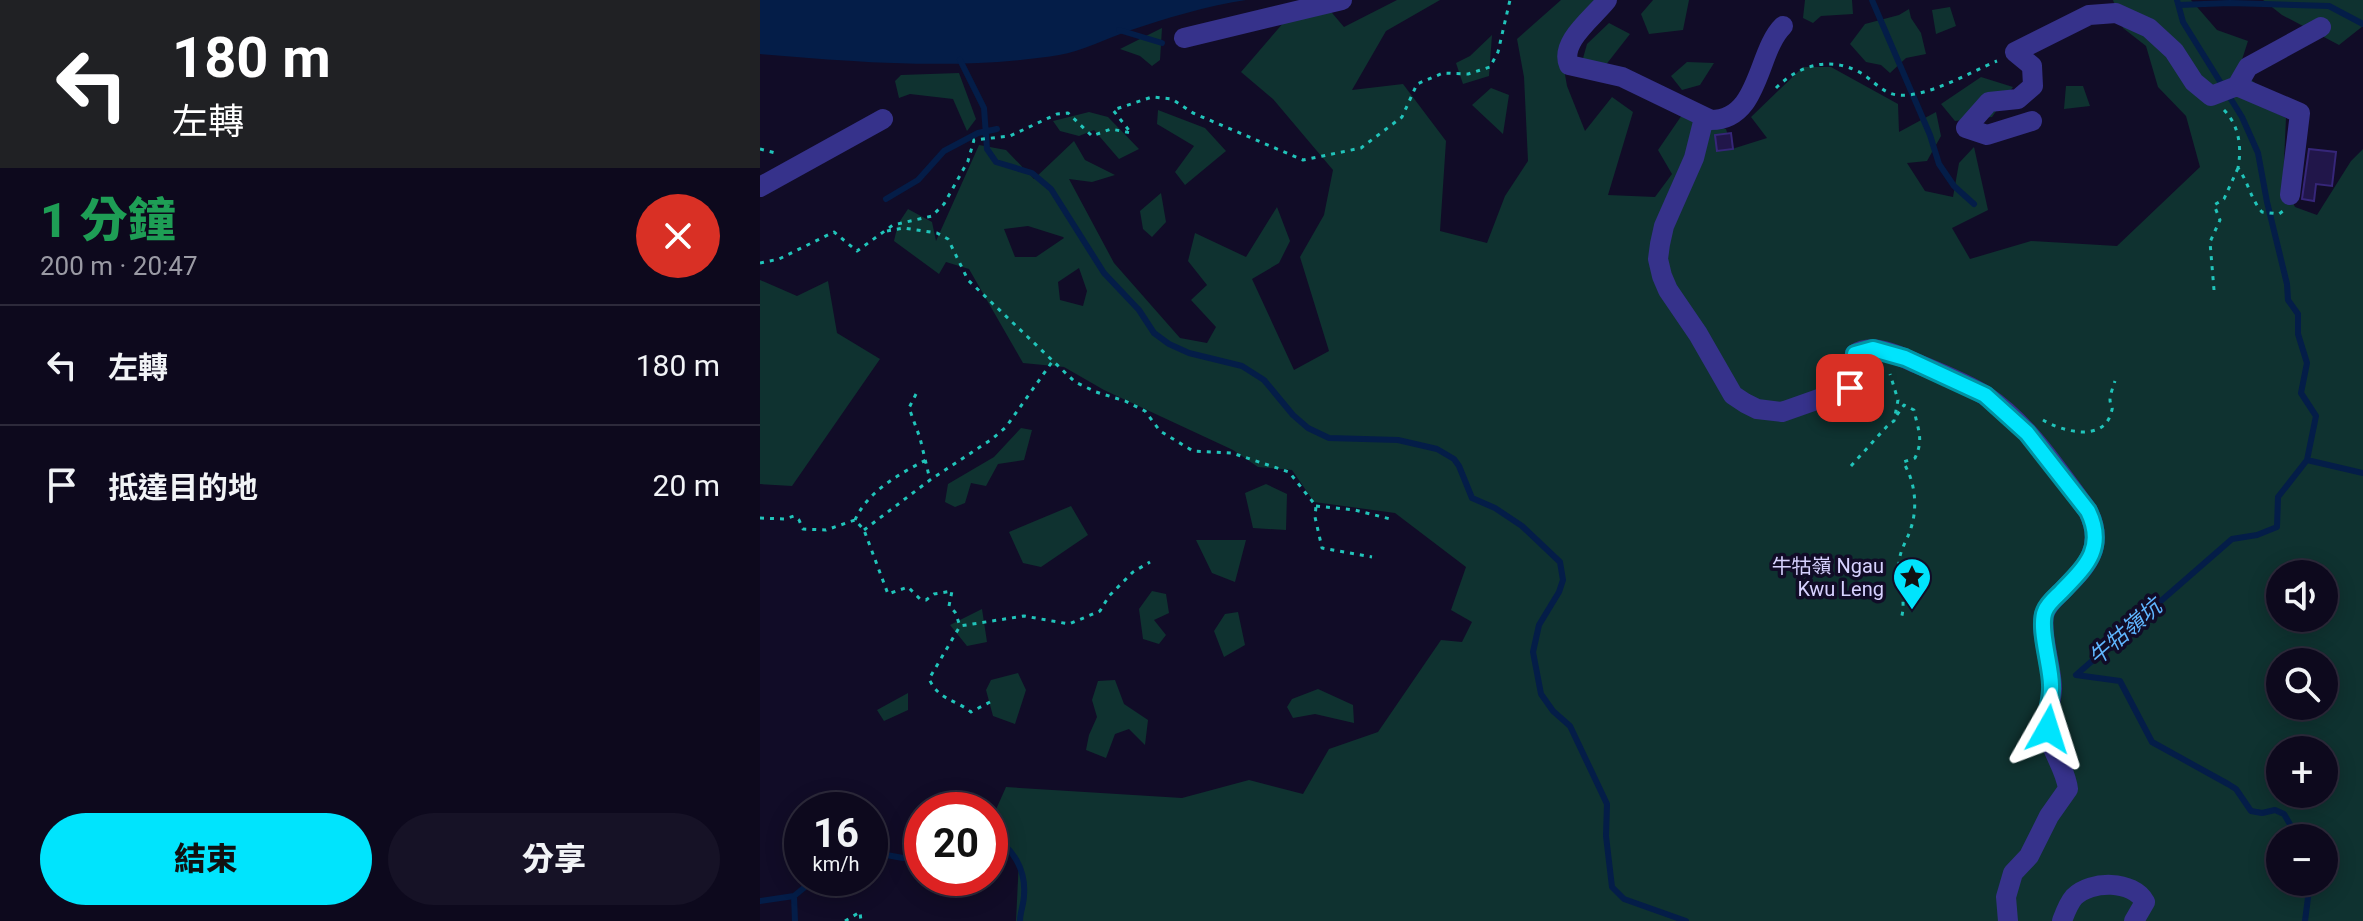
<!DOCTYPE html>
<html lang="zh-TW">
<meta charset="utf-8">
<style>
body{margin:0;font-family:Roboto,"Noto Sans TC",sans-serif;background:#161226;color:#f1f3f6;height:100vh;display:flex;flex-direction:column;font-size:30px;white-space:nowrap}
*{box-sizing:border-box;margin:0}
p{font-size:26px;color:#9a9aa4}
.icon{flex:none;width:44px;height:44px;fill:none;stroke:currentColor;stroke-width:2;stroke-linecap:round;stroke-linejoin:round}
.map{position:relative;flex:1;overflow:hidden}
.side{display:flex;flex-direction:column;background:#0d091d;width:760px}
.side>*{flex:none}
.guide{background:#202124;color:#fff;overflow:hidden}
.buttons{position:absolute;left:1506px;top:560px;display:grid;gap:16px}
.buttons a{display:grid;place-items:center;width:72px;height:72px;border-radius:50%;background:#0d091d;box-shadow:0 4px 20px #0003,0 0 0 2px #2d2a3b;font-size:40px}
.speed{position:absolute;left:24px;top:792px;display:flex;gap:16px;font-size:40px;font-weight:700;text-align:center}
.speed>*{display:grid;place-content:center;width:104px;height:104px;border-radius:50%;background:#0d091d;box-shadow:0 4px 20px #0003,0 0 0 2px #2d2a3b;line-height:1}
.speed small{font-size:20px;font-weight:400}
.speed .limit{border:12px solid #d22;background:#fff;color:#111}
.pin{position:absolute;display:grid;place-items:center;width:68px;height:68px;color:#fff;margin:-34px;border-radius:16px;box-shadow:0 4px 12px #0006}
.me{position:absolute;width:88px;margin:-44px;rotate:6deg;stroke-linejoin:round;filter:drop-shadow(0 0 6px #0008)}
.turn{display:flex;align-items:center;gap:28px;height:168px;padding:0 40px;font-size:36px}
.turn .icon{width:104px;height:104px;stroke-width:2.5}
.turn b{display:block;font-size:56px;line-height:68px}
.round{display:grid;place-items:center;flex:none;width:84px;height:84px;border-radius:42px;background:#161226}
.headline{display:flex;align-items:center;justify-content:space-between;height:136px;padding:0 40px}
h1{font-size:48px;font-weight:800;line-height:60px;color:#1e9e55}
.primary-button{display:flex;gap:16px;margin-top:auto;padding:16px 40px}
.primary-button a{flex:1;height:92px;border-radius:48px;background:#00e4fd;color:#111;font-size:32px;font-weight:800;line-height:92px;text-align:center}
.primary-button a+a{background:#161226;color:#f1f3f6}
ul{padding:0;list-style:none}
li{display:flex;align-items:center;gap:24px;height:120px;padding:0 40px;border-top:2px solid #2d2a3b}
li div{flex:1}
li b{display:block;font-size:30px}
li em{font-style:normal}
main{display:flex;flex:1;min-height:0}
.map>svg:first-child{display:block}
.green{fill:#0f3230;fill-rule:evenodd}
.water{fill:#041d48}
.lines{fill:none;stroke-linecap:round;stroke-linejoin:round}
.stream{stroke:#041d48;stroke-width:6}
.building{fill:#21164a;stroke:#362679;stroke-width:2}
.path{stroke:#21c4ba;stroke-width:3;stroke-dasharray:4 6;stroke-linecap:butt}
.minor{stroke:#36328b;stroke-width:20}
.route-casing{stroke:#0094a4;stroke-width:20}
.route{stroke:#00e4fd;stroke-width:14}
.labels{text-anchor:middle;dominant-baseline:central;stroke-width:7;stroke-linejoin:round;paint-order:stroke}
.poi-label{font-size:20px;fill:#d7d2ff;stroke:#110c27;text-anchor:end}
.water-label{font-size:22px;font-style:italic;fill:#60b6ff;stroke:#110c27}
</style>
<main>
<section class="side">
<div class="guide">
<div class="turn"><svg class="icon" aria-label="left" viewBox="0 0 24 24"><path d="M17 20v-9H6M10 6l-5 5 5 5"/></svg><div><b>180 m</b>左轉</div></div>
</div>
<div class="headline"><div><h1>1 分鐘</h1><p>200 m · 20:47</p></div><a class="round" style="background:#d93025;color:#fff"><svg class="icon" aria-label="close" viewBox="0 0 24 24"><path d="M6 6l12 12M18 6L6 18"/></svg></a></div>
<ul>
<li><svg class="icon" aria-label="left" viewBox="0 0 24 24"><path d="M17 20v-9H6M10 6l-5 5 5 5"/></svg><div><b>左轉</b></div><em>180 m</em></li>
<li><svg class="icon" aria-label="arrive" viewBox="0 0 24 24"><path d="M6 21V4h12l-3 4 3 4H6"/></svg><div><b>抵達目的地</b></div><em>20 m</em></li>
</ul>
<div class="primary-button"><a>結束</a><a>分享</a></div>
</section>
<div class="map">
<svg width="1603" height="921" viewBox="0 0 1603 921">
<rect width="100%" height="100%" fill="#110c27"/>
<path class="green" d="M 543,0 L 561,0 L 584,27 L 637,0 L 680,0 L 626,31 L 592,90 L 643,84 L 686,141 L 680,231 L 727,243 L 745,196 L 768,161 L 764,77 L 757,39 L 801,0 L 834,0 L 800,46 L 807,86 L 825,131 L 852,97 L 873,112 L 848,195 L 895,197 L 912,174 L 898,150 L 922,115 L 966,129 L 972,149 L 1007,138 L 991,117 L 1043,67 L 1071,67 L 1138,104 L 1139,132 L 1176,112 L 1181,136 L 1167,161 L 1147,163 L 1165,191 L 1193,197 L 1199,163 L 1214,147 L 1228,210 L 1192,228 L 1210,259 L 1271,241 L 1357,246 L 1440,167 L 1426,116 L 1398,87 L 1386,46 L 1363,28 L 1353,0 L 1431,0 L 1457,30 L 1488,41 L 1479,69 L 1495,83 L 1492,101 L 1526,118 L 1523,182 L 1535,207 L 1557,215 L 1591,161 L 1603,149 L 1603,921 L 256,921 L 259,859 L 230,831 L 230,823 L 246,787 L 422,798 L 489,780 L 543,794 L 569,749 L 618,732 L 681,640 L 702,642 L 712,622 L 691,610 L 706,567 L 635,513 L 554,502 L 532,470 L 498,467 L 473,450 L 344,390 L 304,367 L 263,363 L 209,269 L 186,262 L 179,274 L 134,241 L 138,224 L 148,209 L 172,222 L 176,241 L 219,145 L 246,150 L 274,179 L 314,141 L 325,160 L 355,175 L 332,182 L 309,179 L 354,263 L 420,338 L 447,343 L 456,327 L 431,300 L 447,285 L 428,261 L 435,233 L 486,257 L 517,207 L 530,241 L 519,263 L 492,279 L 534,370 L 569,351 L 540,257 L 564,215 L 573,170 L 513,99 L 481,72 ZM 268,226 L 303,237 L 304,238 L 276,257 L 255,257 L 244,229 ZM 319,268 L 327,291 L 323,306 L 300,300 L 298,282 ZM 1520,574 L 1564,574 L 1564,618 L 1520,618 ZM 1520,662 L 1564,662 L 1564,706 L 1520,706 ZM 1520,750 L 1564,750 L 1564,794 L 1520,794 ZM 1520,838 L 1564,838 L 1564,882 L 1520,882 Z
M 893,0 L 929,0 L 923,30 L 889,34 L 881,14 Z
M 1045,0 L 1092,0 L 1093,14 L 1061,16 L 1053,23 L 1043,18 Z
M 1503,0 L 1603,0 L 1603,26 L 1579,45 L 1522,15 Z
M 1190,7 L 1196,26 L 1176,34 L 1172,10 Z
M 1149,9 L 1151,18 L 1161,33 L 1166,54 L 1146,58 L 1130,73 L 1121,65 L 1106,62 L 1090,44 L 1105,24 L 1139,15 Z
M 849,23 L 870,34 L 845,66 L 818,76 L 827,44 Z
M 402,28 L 400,60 L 392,66 L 380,56 L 360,49 Z
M 732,35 L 729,76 L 703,84 L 696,63 L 710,56 Z
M 927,62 L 954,63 L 940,85 L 922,90 L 911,76 Z
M 199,73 L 216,119 L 207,131 L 193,99 L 150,94 L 139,98 L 135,81 L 141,75 Z
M 1221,77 L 1253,87 L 1232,117 L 1195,121 L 1181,104 Z
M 1306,86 L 1323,86 L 1330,106 L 1304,109 Z
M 731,88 L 749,95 L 743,134 L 712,105 Z
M 398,110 L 445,128 L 466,151 L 425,185 L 415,172 L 434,146 L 397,124 Z
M 329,112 L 348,117 L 379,149 L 359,159 L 334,130 L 319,136 L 300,131 L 293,121 Z
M 401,193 L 406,222 L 392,237 L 383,229 L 380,211 Z
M 0,280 L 37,296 L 68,281 L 77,333 L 120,359 L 32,486 L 0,484 Z
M 261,428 L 272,430 L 264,460 L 238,464 L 226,486 L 211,483 L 205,503 L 195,507 L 185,502 L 188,484 L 234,457 Z
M 506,484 L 527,494 L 526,530 L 493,528 L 485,493 Z
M 311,506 L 328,535 L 281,567 L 263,563 L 249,532 Z
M 436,540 L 486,540 L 475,582 L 452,573 Z
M 392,591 L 406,594 L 409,613 L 394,620 L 406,635 L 399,644 L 383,639 L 379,609 Z
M 222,609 L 227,642 L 207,646 L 190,625 Z
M 478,612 L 485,645 L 464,657 L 454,631 L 465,614 Z
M 258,673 L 266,690 L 255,724 L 233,716 L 226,690 L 231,680 Z
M 355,680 L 364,704 L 388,720 L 385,745 L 369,729 L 355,734 L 346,758 L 326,750 L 329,735 L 337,717 L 332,700 L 338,681 Z
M 558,689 L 593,705 L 594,723 L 555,714 L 533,718 L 527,707 L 532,699 Z
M 148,693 L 148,710 L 124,721 L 117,710 Z"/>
<path class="water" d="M 0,0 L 486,0 C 446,6 407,18 368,31 C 346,39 322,51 299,55 C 201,71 98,62 0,54 Z"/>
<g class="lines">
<path class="stream" d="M 1112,0 L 1170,135 L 1179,164 L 1194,186 L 1214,204
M 1417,0 L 1423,22 L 1482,117 L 1498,153 L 1507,202 L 1527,284 L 1528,300 L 1538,314 L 1538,334 L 1547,363 L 1541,393 L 1556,416 L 1547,460 L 1518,497 L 1517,527 L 1497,535 L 1472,539 L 1316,675 L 1360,681 L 1392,742 L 1468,784 L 1476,789 L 1491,811 L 1502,813 L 1515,810 L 1524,814 L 1538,838
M 1419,5 L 1470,3 L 1569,6 L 1603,24
M 359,30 L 402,43
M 200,60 L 224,108 L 227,149 L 236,162 L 272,173 L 291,189 L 344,273 L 379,310 L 394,333 L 409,344 L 429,353 L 482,366 L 504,380 L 533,415 L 548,428 L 569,438 L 638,440 L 677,449 L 694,459 L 699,466 L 712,498 L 735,508 L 762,526 L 800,562 L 803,580 L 799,592 L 779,625 L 773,652 L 781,694 L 793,711 L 810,726 L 847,804 L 846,836 L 852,887 L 864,899 L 926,921
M 126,199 L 158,180 L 184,151 L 218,133 L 237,129
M 1547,460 L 1603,473
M 230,837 C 253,845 266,871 264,895 C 264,904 260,912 260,921
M 110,852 L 143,858 L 162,853
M 34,896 L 35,921
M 0,901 L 34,896 L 56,878
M 1545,921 L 1550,882"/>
</g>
<path class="building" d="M 971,133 L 973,149 L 957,151 L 955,135 Z
M 1549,149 L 1576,152 L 1572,186 L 1556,184 L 1554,201 L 1542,199 Z"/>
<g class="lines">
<path class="path" d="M 1016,88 C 1040,64 1071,56 1101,73 C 1113,80 1123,94 1138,95 C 1167,98 1210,72 1237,61
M 1464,110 C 1479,125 1482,147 1478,168 C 1489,183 1490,198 1502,212 L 1519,214 L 1523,211
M 0,149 L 19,154
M 127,231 L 144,228 L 177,233 L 188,239 L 208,280 L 315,382 L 336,392 L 365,401 L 385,411 L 400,431 L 433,451 L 472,453 L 529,472 L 556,506 L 555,517 L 562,548 L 612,557
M 0,263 L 19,259 L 74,232 L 97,251 L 133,225 L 172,216 L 184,204 L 208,161 L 214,140 L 250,136 L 297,114 L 308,113 L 332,136 L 351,129 L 371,133 L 353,110 L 392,97 L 412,99 L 433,113 L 543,160 L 601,148 L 642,117 L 657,84 L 683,73 L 708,74 L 730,67 L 738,52 L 750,0
M 1454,290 L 1450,242 L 1460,220 L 1454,205 L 1464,199 L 1478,168
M 156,394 L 149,408 L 160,438 L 170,480
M 1137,415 L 1144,405 L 1154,410 C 1158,430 1164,439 1155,458 L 1143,462 C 1155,481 1158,506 1151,528 C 1147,541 1140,549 1139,563 C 1138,583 1147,600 1141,619
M 1283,420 C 1301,431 1343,443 1351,413 C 1354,404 1351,410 1350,400 C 1350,395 1353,387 1355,381
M 1091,466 L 1129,424 L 1134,421 L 1138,400 L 1130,374
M 556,506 L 595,510 L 634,520
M 0,518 L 25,519 L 34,516 L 39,520 L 43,529 L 66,530 L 95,520 L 104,530 L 128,594 L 148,587 L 160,599 L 166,600 L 174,594 L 192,591 L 189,606 L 195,612 L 200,626
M 95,520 C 107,492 139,474 166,460
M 104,530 L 170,480 L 232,439 L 246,427 L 292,362
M 230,702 L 211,712 C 193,698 180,701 169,679 L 200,626 L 264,616 L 309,624 L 340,611 L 349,596 L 373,572 L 390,562
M 85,921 L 100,912 L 101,921"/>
<path class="minor" d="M 847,0 C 834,17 799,42 809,65 L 862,77 L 951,120 C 1000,120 997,51 1023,26
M 424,38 L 582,0
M 1477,86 L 1540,113 L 1530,195
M 944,118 L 934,158 L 904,226 L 900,244 L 898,259 L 902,276 L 908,290 L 938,334 L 973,395 L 985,403 L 997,409 L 1022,412 L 1090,388 L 1095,354 C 1112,343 1136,354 1153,362 C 1177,372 1204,382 1226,396 C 1268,424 1298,471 1328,511 C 1347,549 1324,569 1298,595 C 1292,601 1286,607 1284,615 C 1280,635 1292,666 1292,689 C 1291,708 1284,716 1289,737 C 1294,755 1306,771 1308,789 L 1289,816 L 1269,856 L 1253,873 L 1246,897 L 1248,921
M 1272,121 L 1227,135 L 1206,128 L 1229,102 L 1258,99 L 1273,86 L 1272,66 L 1255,52 L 1329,15 L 1356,13 L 1389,28 L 1414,51 L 1434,82 L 1451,96 L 1477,86 L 1488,67 L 1561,27
M 0,187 L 123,119
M 1302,921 C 1305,913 1308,904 1314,897 C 1331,880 1373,880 1385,902 L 1374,921"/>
</g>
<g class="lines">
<defs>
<path id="route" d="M 1090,388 L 1095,354 L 1113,349 L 1145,358 L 1225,395 L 1267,433 L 1328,511 C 1346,548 1326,566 1301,592 C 1296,597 1288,603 1285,611 C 1278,627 1291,666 1291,685 C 1292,701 1285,713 1288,729"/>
</defs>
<use href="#route" class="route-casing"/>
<use href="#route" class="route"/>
</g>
<defs>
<symbol id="sight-pin" viewBox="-11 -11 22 30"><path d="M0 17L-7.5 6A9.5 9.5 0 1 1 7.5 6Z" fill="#00e4fd" stroke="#110c27"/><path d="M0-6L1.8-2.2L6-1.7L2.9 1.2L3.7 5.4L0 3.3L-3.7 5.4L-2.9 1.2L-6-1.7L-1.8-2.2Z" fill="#111"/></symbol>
</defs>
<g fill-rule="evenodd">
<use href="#sight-pin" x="1130" y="555" width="44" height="60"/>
</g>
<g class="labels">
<g class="poi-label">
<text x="1124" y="566">牛牯嶺 Ngau<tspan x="1124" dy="23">Kwu Leng</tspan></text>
</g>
<g class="water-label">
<text transform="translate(1365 632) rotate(-41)">牛牯嶺坑</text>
</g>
</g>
</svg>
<div class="buttons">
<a><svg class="icon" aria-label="sound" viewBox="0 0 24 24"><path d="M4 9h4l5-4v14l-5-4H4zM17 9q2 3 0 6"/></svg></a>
<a><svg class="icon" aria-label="search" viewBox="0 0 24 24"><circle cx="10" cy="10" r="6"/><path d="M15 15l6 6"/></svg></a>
<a>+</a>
<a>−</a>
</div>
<div class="speed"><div>16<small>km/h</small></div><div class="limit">20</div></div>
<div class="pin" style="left:1090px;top:388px;background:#d93025"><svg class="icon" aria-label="arrive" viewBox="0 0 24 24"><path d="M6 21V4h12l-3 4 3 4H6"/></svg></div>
<svg class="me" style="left:1288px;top:729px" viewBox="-20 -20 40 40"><path d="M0-17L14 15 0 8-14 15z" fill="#00e4fd" stroke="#fff" stroke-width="4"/></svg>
</div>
</main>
